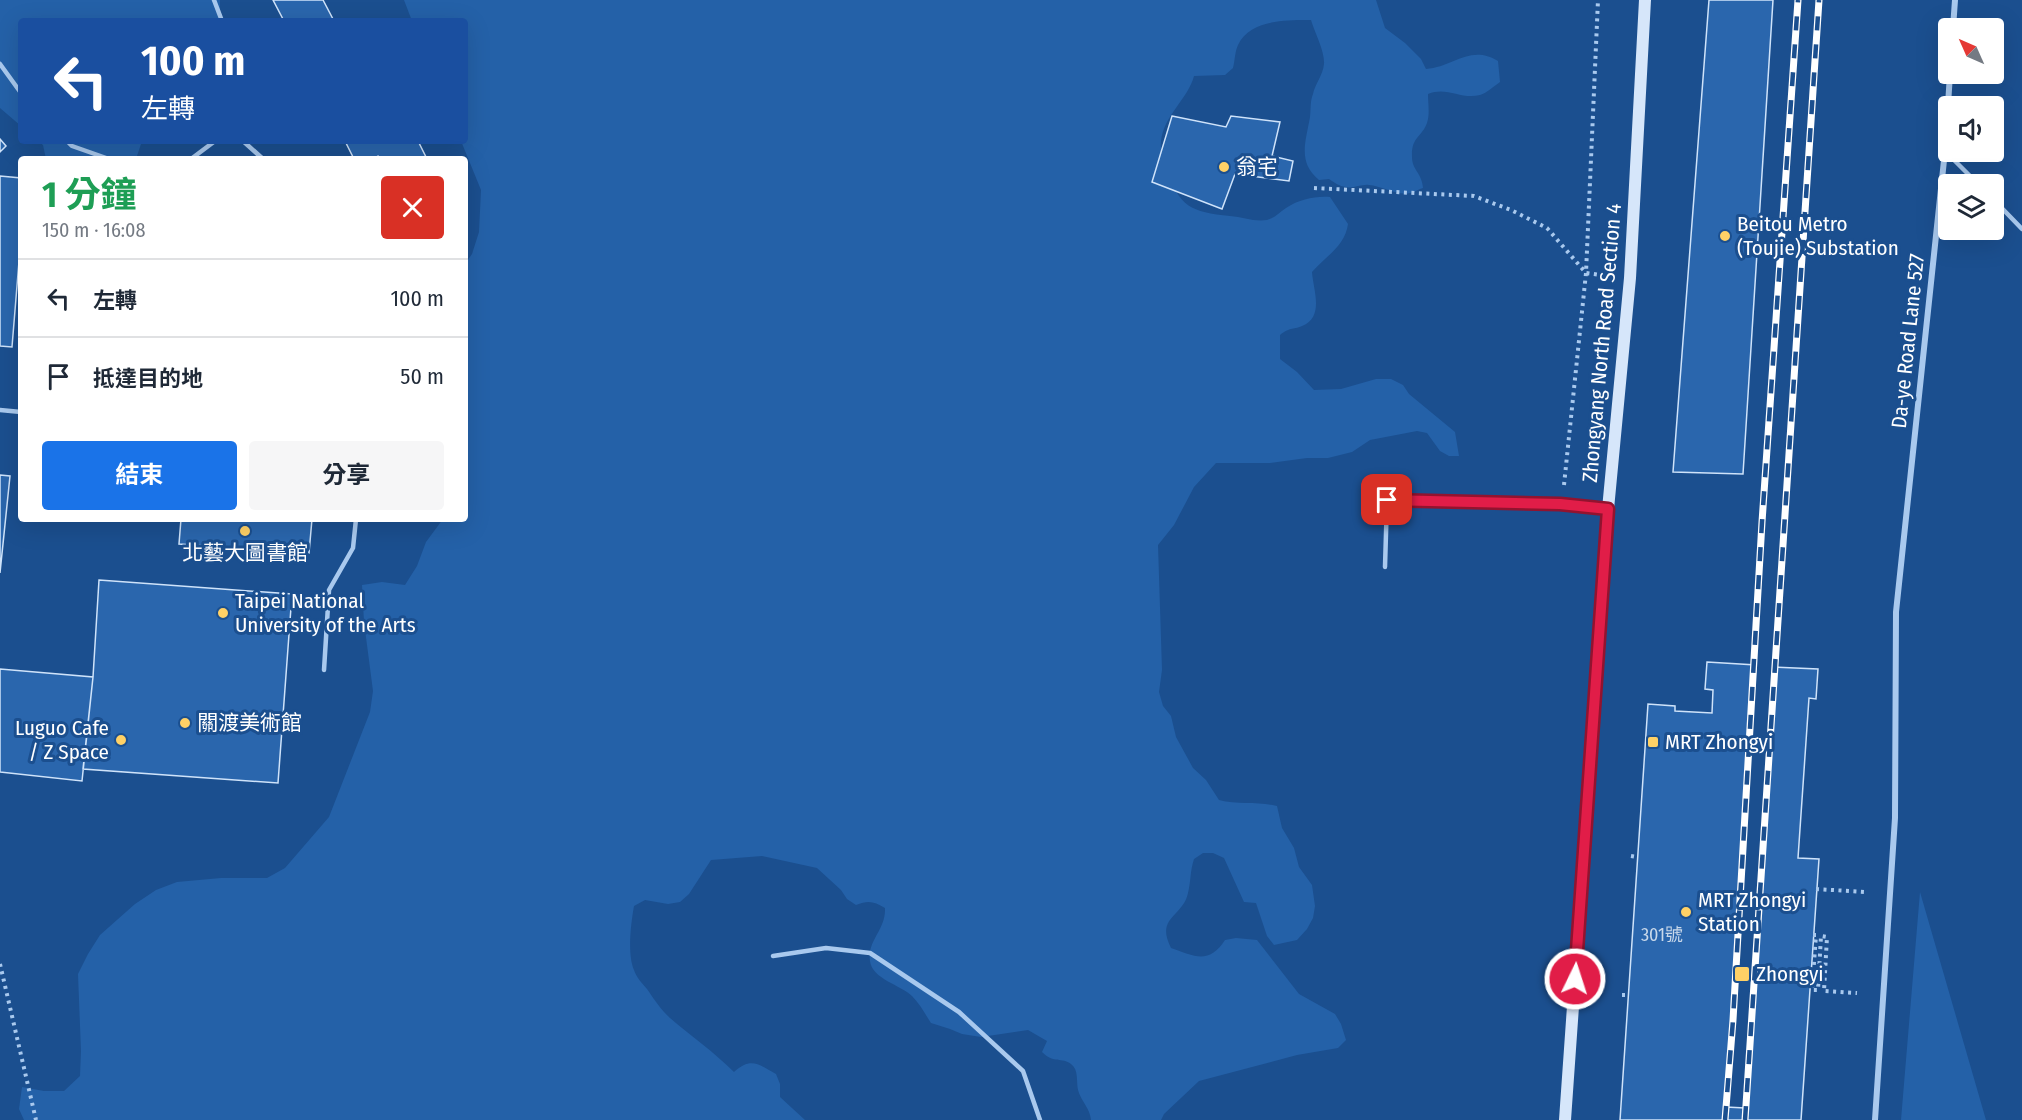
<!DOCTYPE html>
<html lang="zh-TW">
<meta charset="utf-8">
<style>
body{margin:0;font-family:"Fira Sans Condensed","Noto Sans TC",sans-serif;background:#f6f6f7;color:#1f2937;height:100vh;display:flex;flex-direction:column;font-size:22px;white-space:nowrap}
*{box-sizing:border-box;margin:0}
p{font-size:20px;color:#747a83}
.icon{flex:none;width:33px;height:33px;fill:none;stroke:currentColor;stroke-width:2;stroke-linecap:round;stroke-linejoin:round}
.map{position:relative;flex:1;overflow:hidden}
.side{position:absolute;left:18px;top:156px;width:450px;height:366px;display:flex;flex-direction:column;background:#fff;border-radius:6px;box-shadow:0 6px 24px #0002}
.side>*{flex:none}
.hud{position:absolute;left:18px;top:18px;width:450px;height:126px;border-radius:6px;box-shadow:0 6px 24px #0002;background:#1a4fa0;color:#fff;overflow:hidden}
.needle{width:39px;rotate:315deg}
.buttons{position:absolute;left:1938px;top:18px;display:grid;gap:12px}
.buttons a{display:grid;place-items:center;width:66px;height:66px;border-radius:6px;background:#fff;box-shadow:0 6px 24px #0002;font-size:30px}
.pin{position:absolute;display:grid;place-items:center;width:51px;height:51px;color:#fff;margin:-26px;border-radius:12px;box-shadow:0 3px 9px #0006}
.me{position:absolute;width:66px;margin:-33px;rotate:4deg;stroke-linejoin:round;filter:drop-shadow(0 0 4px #0008)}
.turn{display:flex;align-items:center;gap:21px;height:126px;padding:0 24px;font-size:27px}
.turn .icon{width:78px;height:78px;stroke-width:2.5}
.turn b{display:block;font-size:42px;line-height:51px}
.round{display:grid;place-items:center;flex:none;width:63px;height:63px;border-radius:6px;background:#f6f6f7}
.headline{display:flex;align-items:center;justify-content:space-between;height:102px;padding:0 24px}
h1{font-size:36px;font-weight:700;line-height:45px;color:#1e9e55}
.cta{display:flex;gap:12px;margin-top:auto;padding:12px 24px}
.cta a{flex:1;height:69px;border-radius:6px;background:#1a73e8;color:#fff;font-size:24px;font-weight:700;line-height:69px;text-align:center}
.cta a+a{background:#f6f6f7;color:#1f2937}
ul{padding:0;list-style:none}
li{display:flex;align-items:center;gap:18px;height:78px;padding:0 24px;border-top:2px solid #e0e1e3}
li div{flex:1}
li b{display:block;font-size:22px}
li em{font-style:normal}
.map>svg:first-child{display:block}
.green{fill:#2461a8}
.building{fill:#2a66ad;stroke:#cfe3fa;stroke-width:1.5}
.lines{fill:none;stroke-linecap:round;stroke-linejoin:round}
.path{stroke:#a9c9ee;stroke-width:4;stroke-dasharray:3 4.5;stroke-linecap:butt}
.lane{stroke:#a9c9ee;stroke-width:4.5}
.street{stroke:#a9c9ee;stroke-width:6}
.secondary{stroke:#d6e6fa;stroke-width:12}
.rail-casing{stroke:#fff;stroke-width:7}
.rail{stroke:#1b4f8f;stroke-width:4.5;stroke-dasharray:14;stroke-linecap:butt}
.route-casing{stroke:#92132f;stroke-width:15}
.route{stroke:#e11d48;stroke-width:10}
.poi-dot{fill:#ffd166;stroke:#1b4f8f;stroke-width:2}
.labels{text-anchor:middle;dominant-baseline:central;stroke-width:6;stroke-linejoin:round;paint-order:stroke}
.number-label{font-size:18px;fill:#cad9ea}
.poi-label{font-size:21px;fill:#fff;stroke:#1b4f8f;text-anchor:start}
.street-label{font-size:21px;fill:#fff;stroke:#1b4f8f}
</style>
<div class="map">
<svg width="2022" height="1120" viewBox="0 0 2022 1120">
<rect width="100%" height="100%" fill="#1b4f8f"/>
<path class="green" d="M 0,0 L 220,0 L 220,21 L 21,21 L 21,126 L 0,108 Z
M 404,0 L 1376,0 L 1385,28 L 1405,43 L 1421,59 L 1426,69 C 1454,67 1470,44 1498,61 L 1500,82 C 1494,86 1487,93 1480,95 C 1461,100 1447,86 1428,94 C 1428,104 1430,114 1427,123 C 1422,137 1411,137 1412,157 C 1412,170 1422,173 1423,188 C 1419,189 1415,192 1410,193 C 1397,196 1382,186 1369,185 C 1361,184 1353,189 1346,187 C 1339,186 1335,183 1329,179 L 1319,180 C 1297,162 1306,141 1310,117 C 1311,109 1310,101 1313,94 C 1315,84 1323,75 1324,64 C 1325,52 1315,33 1311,20 C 1288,20 1250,19 1238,45 C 1235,51 1235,60 1233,68 L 1225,75 L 1194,76 C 1188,99 1164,115 1161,141 C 1160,151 1164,159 1166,168 C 1179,207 1191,212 1230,216 C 1243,217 1254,222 1267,220 C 1275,218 1280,212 1286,208 C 1300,199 1315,196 1330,197 L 1348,224 C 1345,246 1326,256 1312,272 C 1313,289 1325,317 1302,326 C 1292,330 1290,327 1280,335 L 1280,359 L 1297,372 L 1314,390 L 1341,389 L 1376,379 L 1391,379 L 1403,385 L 1409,394 L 1455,432 L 1459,456 L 1449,456 L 1440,451 L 1427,433 L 1417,431 L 1370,440 L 1352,452 L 1328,458 L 1307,458 L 1270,463 L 1216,463 L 1194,487 L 1174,525 L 1158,545 L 1162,670 L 1159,692 L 1163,706 L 1171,716 L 1176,737 L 1193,768 L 1206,780 L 1219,800 C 1238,805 1258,801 1277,806 L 1282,828 L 1294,848 L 1299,867 L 1312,885 L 1315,906 L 1313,918 L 1307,929 L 1297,940 L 1274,945 L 1267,936 L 1256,903 L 1244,902 L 1224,858 L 1213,853 L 1203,853 L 1194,859 C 1190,871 1191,881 1188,893 C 1183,917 1155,917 1171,948 C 1194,956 1209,965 1225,940 L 1236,938 L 1257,940 L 1299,994 L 1335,1014 L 1341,1024 L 1346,1040 L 1338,1048 L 1297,1055 L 1199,1081 L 1164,1114 L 1161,1120 L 1091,1120 C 1090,1108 1081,1101 1078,1090 C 1076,1081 1079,1070 1071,1064 C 1062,1057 1054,1064 1042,1052 L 1047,1041 L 1028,1030 L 981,1037 L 962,1034 L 950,1029 L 931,1023 C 925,1014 920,1004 912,996 C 901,985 872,979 870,961 C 867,940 886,930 885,908 C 874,901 868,900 856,905 L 847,899 L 841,890 L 817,868 L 762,856 L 711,860 L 689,894 L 680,902 L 668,904 L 645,900 L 634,906 C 631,923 627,954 634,970 C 636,977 642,983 647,989 C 654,999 661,1010 670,1018 C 691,1036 714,1052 734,1072 C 751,1057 758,1064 776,1074 L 780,1084 L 780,1097 L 805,1120 L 24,1120 L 19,1109 L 22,1087 L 44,1091 L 64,1091 L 80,1076 L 81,1051 L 78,974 L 88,954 L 100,935 L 135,904 L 156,890 L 177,882 L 221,878 L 267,878 L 285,868 L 329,817 L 370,712 L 373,691 L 364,622 L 362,585 L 382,582 L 405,585 L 417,566 L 426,542 L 443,519 L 465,519 L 465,264 L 472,254 L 479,232 L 481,190 L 461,141 L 465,141 L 465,21 L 412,21 Z
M 38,141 L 142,141 L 136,159 L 46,159 L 43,145 Z
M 1920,892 L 1986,1120 L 1901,1120 Z"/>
<path class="building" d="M 273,0 L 323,0 L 334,21 L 284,21 Z
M 1709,0 L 1773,0 L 1743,474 L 1673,472 Z
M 1172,116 L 1226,127 L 1231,116 L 1280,122 L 1272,156 L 1293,161 L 1289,181 L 1235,174 L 1222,209 L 1152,182 Z
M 0,139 L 6,146 L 0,152 Z
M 345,141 L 418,141 L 427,159 L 379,159 L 378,156 L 373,159 L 354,159 Z
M 0,176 L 21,178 L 21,237 L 12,347 L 0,346 Z
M 0,475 L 10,476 L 0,573 Z
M 181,519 L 312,519 L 309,553 L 179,544 Z
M 99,580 L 292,594 L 278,783 L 83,769 L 93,677 Z
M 1707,662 L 1756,665 L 1726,1107 L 1745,1108 L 1775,667 L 1818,669 L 1816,699 L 1809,698 L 1798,858 L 1819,859 L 1801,1120 L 1620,1120 L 1648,704 L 1675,706 L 1675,711 L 1712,713 L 1713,690 L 1705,689 Z
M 0,669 L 93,677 L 82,781 L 0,772 Z"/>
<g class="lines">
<path class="path" d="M 1314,188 L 1474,196 L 1511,210 L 1547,228 L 1586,273 L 1608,276
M 1564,485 L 1586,273 L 1598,0
M 1631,856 L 1637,857
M 1816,889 L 1865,892
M 1813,935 L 1816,935 L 1812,990 L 1818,990 L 1821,936 L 1827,937 L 1824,991 L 1857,993
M 0,964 L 36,1120
M 1622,995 L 1628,995"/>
<path class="lane" d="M 214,0 L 222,21
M 0,64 L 21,93
M 67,141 L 72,146 L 109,159
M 243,141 L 263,159
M 1945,151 L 1978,184
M 191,159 L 215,141
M 1994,200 L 2022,229
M 0,410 L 21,412
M 1385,567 L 1387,500 L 1560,504 L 1608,509
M 324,670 L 329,590 L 353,548 L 356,519
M 773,956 L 826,948 L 870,953 L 959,1012 L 1023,1071 L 1040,1120"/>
<path class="street" d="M 1953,28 L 1955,0
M 1875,1120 L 1895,818 L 1896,612 L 1945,151 L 1950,74"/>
<path class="secondary" d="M 1565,1120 L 1608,509 L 1630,278 L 1645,0"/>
<defs>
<path id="rail" d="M 1725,1120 L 1733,1020 L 1762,522 L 1798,0
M 1745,1120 L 1819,0"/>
</defs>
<use href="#rail" class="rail-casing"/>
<use href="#rail" class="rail"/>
</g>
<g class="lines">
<defs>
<path id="route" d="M 1387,500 L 1560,504 L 1608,509 L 1575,979"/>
</defs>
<use href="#route" class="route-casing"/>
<use href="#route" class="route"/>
</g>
<g class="poi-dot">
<circle cx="1224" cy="167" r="6"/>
<circle cx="1725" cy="236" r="6"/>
<circle cx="245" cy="531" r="6"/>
<circle cx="223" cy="613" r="6"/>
<circle cx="185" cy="723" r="6"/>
<circle cx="121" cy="740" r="6"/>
<rect x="1647" y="736" width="12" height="12" rx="3"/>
<circle cx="1686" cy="912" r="6"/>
<rect x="1734" y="966" width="16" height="16" rx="3"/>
</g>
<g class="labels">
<g class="number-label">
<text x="1662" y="935">301號</text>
</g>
<g class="poi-label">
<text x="1236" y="167">翁宅</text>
<text x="1737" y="224">Beitou Metro<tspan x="1737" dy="24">(Toujie) Substation</tspan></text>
<text x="245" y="553" text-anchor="middle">北藝大圖書館</text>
<text x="235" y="601">Taipei National<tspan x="235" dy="24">University of the Arts</tspan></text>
<text x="197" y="723">關渡美術館</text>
<text x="109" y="728" text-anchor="end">Luguo Cafe<tspan x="109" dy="24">/ Z Space</tspan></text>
<text x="1665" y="742">MRT Zhongyi</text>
<text x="1698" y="900">MRT Zhongyi<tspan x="1698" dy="24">Station</tspan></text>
<text x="1756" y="974">Zhongyi</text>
</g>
<g class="street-label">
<text transform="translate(1908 341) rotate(-84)">Da-ye Road Lane 527</text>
<text transform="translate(1602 343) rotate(-85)">Zhongyang North Road Section 4</text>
</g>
</g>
</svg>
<div class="buttons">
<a><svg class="needle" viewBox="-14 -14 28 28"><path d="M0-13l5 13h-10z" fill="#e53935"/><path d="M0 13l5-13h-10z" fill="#747a83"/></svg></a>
<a><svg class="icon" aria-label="sound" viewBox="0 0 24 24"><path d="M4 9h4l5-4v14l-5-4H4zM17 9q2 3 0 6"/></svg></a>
<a><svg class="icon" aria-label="layers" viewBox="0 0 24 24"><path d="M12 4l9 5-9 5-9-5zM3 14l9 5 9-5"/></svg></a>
</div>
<div class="pin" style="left:1387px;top:500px;background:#d93025"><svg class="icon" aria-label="arrive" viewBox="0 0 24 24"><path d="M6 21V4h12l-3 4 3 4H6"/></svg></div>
<svg class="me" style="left:1575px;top:979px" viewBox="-20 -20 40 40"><circle r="17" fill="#e11d48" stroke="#fff" stroke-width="3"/><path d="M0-11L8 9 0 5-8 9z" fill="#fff"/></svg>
<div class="hud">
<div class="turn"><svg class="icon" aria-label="left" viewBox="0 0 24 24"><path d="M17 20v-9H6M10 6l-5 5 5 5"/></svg><div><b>100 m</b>左轉</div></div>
</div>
<section class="side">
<div class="headline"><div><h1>1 分鐘</h1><p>150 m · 16:08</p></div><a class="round" style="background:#d93025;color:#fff"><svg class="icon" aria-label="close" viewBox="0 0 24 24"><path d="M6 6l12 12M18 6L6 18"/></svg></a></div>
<ul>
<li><svg class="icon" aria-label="left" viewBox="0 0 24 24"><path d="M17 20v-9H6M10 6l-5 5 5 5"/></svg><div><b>左轉</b></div><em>100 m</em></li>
<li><svg class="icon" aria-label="arrive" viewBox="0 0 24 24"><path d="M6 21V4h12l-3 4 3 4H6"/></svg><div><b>抵達目的地</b></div><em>50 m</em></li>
</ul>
<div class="cta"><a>結束</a><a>分享</a></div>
</section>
</div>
